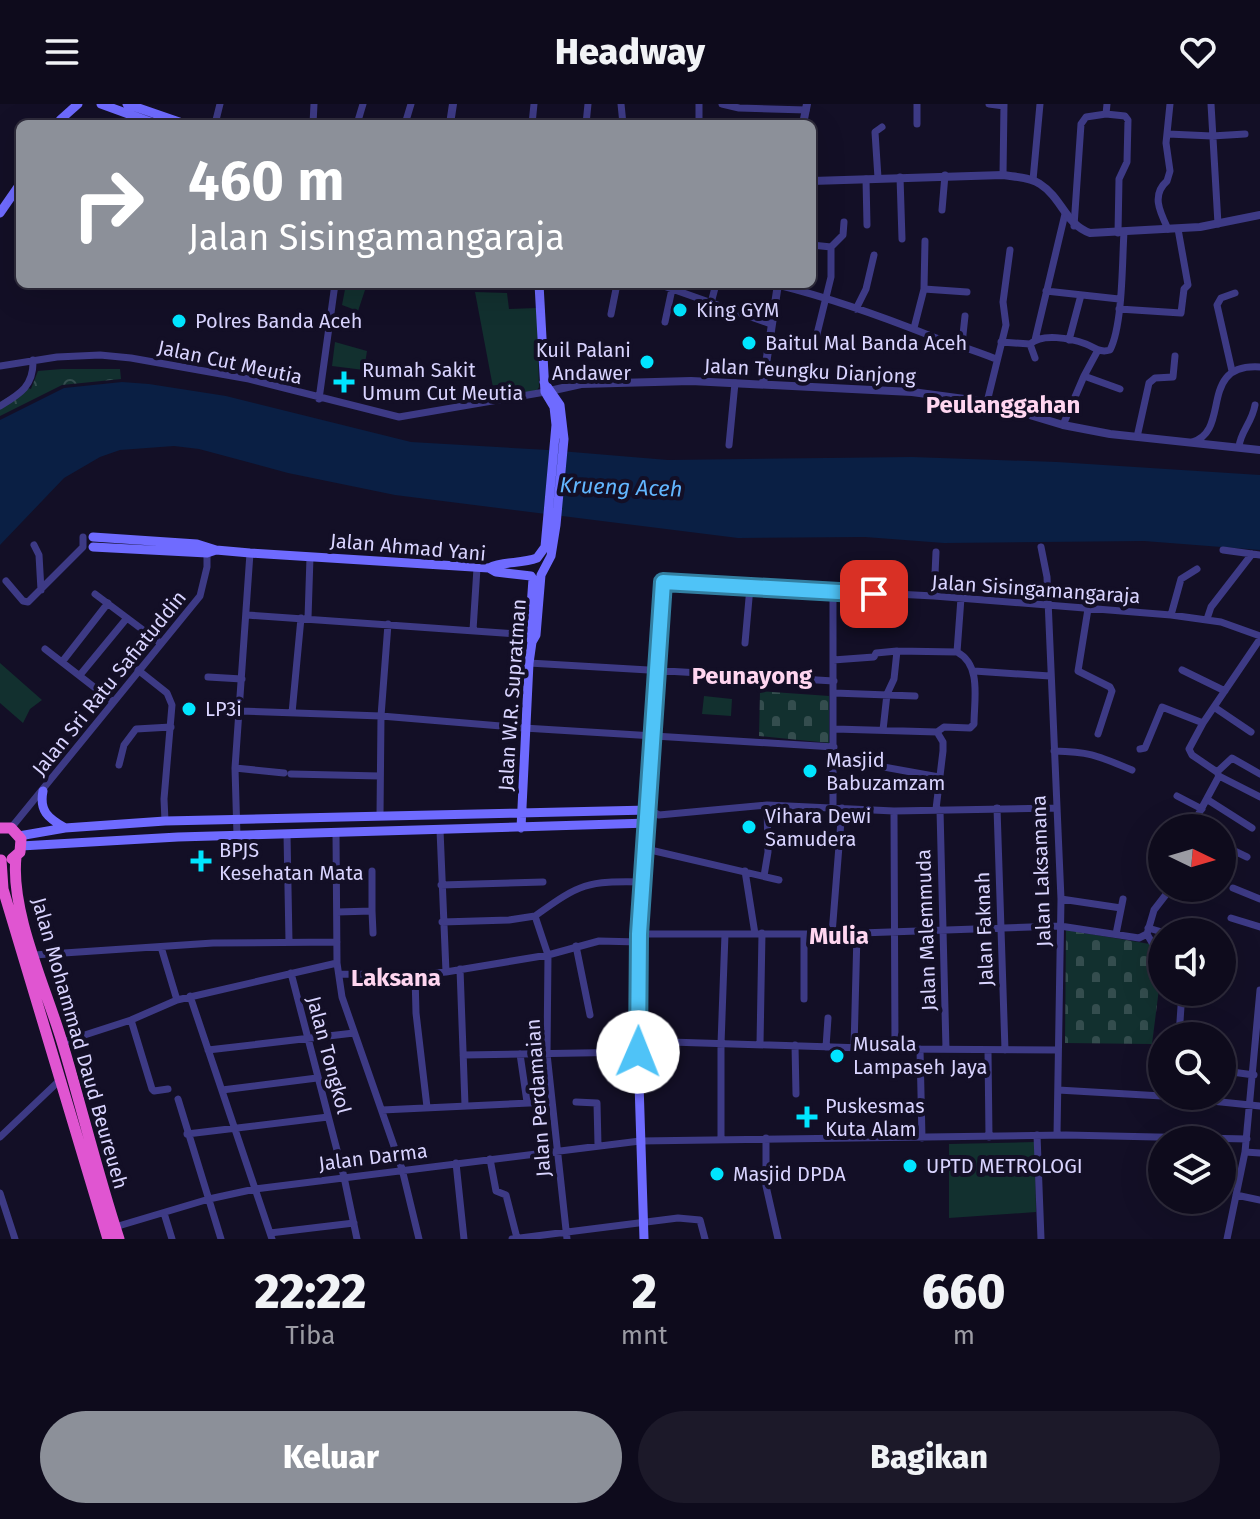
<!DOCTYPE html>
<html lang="id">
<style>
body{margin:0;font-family:"Fira Sans",sans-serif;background:#1c1929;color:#f1f3f6;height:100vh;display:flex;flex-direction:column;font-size:30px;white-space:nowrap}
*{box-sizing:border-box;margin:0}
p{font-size:26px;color:#9b9ba3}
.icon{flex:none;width:44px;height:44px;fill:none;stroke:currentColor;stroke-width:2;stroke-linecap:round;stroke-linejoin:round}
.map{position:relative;height:1135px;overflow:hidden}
.side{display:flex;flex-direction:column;background:#0e0b1c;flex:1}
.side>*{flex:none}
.top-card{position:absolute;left:16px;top:16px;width:800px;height:168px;border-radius:12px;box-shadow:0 8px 32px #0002,0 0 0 2px #2e2b3b;background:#8c9099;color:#fff;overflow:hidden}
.needle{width:52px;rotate:95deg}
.tools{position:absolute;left:1148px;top:710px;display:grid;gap:16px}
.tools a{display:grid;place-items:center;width:88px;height:88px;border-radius:50%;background:#0e0b1c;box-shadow:0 8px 32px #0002,0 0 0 2px #2e2b3b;font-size:40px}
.pin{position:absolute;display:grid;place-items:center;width:68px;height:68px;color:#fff;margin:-34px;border-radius:16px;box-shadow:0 4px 12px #0006}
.me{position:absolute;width:88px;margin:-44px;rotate:1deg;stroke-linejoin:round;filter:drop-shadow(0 0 6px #0008)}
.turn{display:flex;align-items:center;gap:28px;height:168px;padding:0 40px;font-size:36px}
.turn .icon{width:104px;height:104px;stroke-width:2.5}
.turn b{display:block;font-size:56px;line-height:68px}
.eta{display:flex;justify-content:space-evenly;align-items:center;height:136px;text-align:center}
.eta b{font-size:48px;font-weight:800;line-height:56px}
.action{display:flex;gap:16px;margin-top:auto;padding:16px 40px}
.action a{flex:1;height:92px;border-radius:48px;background:#8c9099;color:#fff;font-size:32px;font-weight:800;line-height:92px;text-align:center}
.action a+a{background:#1c1929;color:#f1f3f6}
header{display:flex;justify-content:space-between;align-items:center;height:104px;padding:0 40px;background:#0e0b1c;font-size:36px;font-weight:800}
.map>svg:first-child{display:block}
.green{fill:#12302f}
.cemetery{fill:url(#cemetery-stones)}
.park{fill:url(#park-crowns)}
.water{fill:#0a1f44}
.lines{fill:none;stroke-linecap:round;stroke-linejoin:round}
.minor{stroke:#3d3a85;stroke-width:7}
.tertiary{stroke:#3d3a85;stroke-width:8}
.secondary{stroke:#6f6bff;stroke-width:9}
.trunk{stroke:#e055d1;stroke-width:11}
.route-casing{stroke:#337fa1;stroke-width:20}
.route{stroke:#4fc3f7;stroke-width:14}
.poi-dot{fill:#00e5ff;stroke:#130f26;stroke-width:3}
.labels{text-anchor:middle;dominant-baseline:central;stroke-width:8;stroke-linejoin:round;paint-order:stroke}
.poi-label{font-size:20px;fill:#d9d4ff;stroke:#130f26;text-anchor:start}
.street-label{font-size:20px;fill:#d9d4ff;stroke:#130f26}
.water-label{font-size:22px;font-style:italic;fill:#62b6ff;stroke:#130f26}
.quarter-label{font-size:24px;font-weight:bold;fill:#ffd6f0;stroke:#130f26}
</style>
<header><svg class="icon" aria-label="menu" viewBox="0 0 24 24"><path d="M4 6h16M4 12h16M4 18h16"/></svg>Headway<svg class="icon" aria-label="heart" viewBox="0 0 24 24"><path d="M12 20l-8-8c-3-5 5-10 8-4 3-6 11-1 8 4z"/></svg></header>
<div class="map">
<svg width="1260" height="1135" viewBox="0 0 1260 1135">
<defs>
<pattern id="cemetery-stones" width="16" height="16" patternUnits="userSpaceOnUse" patternTransform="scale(2)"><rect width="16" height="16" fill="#12302f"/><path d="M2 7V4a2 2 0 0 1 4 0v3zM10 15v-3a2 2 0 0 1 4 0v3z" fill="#344d4e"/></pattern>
<pattern id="park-crowns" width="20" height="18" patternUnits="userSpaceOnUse" patternTransform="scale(2)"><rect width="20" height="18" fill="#12302f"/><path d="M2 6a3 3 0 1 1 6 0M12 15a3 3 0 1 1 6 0" fill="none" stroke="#344d4e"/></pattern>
</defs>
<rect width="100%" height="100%" fill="#130f26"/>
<path class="green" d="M 346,180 L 367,180 L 358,207 L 342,201 Z
M 475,188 L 507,189 L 509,205 L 537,204 L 539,283 L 536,288 L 495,294 Z
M 335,238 L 367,247 L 364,266 L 332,262 Z
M 0,559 L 42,596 L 30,605 L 23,619 L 0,599 Z
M 704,592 L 732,595 L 731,612 L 702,610 Z
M 1035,1038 L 1036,1108 L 949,1114 L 949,1040 Z"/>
<path class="cemetery" d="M 760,587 L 829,592 L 829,639 L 759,632 Z
M 1066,826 L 1150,840 L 1162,861 L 1152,940 L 1065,939 Z"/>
<path class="park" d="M 62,265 L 120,265 L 121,275 L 62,281 L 0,312 L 0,298 L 25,283 L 31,285 L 38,267 Z"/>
<path class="water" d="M 122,278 L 149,280 L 226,292 L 411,338 L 548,346 L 668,356 L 912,353 L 1057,358 L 1260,371 L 1260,446 L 1144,437 L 944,439 L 865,433 L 738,434 L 395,391 L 288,369 L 199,345 L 174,342 L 120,346 L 100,353 L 64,374 L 0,441 L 0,316 L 64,284 Z"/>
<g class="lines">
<path class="minor" d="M 621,0 L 623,20
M 722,0 L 739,4 L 806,6
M 917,0 L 917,20
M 989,0 L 1004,2
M 1211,0 L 1218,120
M 1106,10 L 1125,12 L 1128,16 L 1127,58 L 1119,75 L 1118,129
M 215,20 L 220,0
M 313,20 L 314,0
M 357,20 L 363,0
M 405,20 L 411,0
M 532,20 L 534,0
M 586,20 L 588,0
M 699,20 L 699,0
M 1168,30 L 1212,32 L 1245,30
M 1003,71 L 1004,0
M 900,73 L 902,135
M 878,74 L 875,28 L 882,23
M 866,75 L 867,121
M 1033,76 L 1040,0
M 942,106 L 945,71
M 1074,122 L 1081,20 L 1086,13 L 1106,10 L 1107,0
M 1168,125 C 1160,108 1151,91 1167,77 L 1170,67 L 1166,39 L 1170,0
M 812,141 L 831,143 L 843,131 L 844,118
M 658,180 L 771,220
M 778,181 C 830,194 881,212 931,232 C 953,240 974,246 996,255
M 924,185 L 967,188
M 1046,187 L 1119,195
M 711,199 L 716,180
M 856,205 L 866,185 L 874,151
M 1119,205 L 1181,209 L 1184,185 L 1188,181 L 1178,125
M 611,210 L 617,180
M 665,218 L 672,185
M 914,224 L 924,185 L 925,137
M 1035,236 L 1065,110
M 1069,236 L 1081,191
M 815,238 L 831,173 L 831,143
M 1001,238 L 1030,240
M 962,240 L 965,212
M 1030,240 C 1042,229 1070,234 1086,240 C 1096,244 1100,249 1110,246 C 1123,220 1122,158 1124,128
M 1030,240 L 1035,254
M 0,262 L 57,253 L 100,251 L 131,254 L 249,275 L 399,313 L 545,288
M 1232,267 L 1217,201 L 1221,194 L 1235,189
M 1084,272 L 1120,285
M 319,295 L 335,180
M 987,298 L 1006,221 L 1003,198 L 1010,146
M 0,302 C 20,290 34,282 33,256
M 1063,321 L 1084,272 L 1098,246
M 1137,333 L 1149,279 L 1155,274 L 1173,273 L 1175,252
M 1192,338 C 1232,327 1197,259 1260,263
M 729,341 L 735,279
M 1239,343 C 1240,328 1252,319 1255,301
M 34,441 L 39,451 L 41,486
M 1041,443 L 1047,473 L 1061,795 L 1057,1031
M 1223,446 L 1260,451
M 6,477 L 23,497 L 28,498 L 83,443 L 83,433
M 833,487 L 833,703
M 95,490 L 159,538
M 934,492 L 936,448
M 1088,505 L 1078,567 L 1110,583 L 1112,587 L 1098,630
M 247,511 L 532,531
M 1171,511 L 1181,475 L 1197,465
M 308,514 L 310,453
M 1207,515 L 1211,503 L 1252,450
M 473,526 L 477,464
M 745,539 L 750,483
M 45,545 L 112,597
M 957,548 L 961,494
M 833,556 L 874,553 L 876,549 L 897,547
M 62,558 L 108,499
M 529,559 L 834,577
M 138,566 L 167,589 L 172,601 L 164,695 L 165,717
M 1182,566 L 1225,587
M 974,567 L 1050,572
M 80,571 L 127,514
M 208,573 L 242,575
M 834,589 L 915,592
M 1214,603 L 1251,628
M 240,607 L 381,612 L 524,624 L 834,643
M 292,609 L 301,514
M 835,625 L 937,628 L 943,638 L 943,647 L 936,705
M 883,626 L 887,590 L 894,575 L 897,547 L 957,548 C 982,561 974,596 974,620 L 970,624 L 944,623 L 937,628
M 1140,645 L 1145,644 L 1162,603 L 1203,619
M 1054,647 C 1092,648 1098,652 1132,666
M 834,654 L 939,673
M 119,661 L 124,641 L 136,625 L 171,623
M 235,664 L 284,669
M 1217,668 L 1232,654 L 1260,670
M 291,670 L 380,672
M 1219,672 L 1260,693
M 1177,692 L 1202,705
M 1208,696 L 1252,724
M 997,704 L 1005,946
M 1055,704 L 894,707 L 767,701 L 659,711 L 649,706 L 663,478 L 934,492 L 1171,511 L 1221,518 L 1260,532
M 940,706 L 946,945
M 894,707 L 895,945
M 380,712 L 381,612 L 388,520
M 11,724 L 200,492 L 207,463 L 207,444
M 1191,724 L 1219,672 L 1217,668 L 1192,651 L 1189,645 L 1203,619 L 1260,535
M 440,726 L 446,868 L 548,851 L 599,837 L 639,838
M 336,729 L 337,859 L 342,893 L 402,1065 L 419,1135
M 287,730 L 289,838
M 237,732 L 235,664 L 250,449
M 1222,741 L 1247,753
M 646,745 L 779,776
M 745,767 L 755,830
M 764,772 L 768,748 L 767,701
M 441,781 L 543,778
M 1233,784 L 1260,795
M 1061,795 L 1121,804
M 372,807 L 373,829
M 337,808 L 372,807 L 372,767
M 1231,814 L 1260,823
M 442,818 L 509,816 L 535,812
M 1148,824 L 1162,828
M 639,830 L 832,830 L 1060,822 L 1139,834 L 1147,830 L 1162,856
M 804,830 L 804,895
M 832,830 L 842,704
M 1116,830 L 1123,795
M 1147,830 L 1154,806 L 1171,784
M 576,842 L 590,911
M 161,843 L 177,896
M 34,851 L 213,839 L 337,838
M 460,865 L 465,1001
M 291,869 L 344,1073 L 357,1135
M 339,870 L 415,871 L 446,868
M 415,871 L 416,909 L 427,1003
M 190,892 L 272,1135
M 131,916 L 152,985 L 154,987 L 168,985
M 1179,932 L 1182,888
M 639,937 L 895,945 L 1058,946
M 63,938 L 131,916 L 177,896 L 337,859
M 760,940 L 762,829
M 795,941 L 796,990
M 826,943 L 828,914
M 854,944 L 857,829
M 920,945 L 922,1034
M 208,946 L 354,929
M 988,947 L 989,1033
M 520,950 L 527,998
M 463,951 L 638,948
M 1232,968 L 1254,971
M 222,986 L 317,974
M 1058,986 L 1162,992
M 1163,992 L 1260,1002
M 178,995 L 221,1135
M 576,998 L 597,999 L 598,1041
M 382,1006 L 551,998
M 187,1030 L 328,1013
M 1037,1031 L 1041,1135
M 0,1033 L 61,975
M 766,1034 L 766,1082 L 778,1135
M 721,1035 L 721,940 L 725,830
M 1245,1048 L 1260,1049
M 490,1055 L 496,1087 L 506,1091 L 517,1134
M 456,1059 L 464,1135
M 0,1089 L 15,1135
M 1236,1091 L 1260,1096
M 164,1109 L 172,1135
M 115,1123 L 209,1095 L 255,1085 L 640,1037 L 1066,1031 L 1247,1035
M 270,1129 L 354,1119
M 512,1135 L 678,1114 L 700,1116 L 705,1135
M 567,1135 L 547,950 L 548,851 L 535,812 C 581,779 586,777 643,778
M 1227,1135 L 1245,1048 L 1260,886"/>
<path class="tertiary" d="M 450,20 L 453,0
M 803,20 L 807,0
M 812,77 L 1003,71 C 1015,73 1030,73 1040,80 C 1062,94 1065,120 1090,129 L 1200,123 L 1260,111
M 763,280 L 778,180
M 545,288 L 581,280 L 691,277 L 912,288 L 987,298 L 1063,321 L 1110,330 L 1260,346"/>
<path class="secondary" d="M 101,0 L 156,20
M 127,0 L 185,20
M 60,16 L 78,0
M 0,109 L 20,80
M 93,433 L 197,440 L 216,446 L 250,449 L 489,464 L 496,468 L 531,472 L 533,475 L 529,531 L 532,538
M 93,443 L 207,449 L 216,446
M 489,464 C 503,457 521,460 537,454 L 545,443 L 556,321 L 554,303 L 545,288 L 539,180
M 43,687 C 39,707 48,714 65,724
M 521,724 L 529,559 L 532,538 L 536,531 L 541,471 L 551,452 L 556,421 L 564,335 L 560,301 L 544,278
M 19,732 L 65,724 L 165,717 L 649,706 L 639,838 L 638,948 L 644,1135
M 21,742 L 178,733 L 649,719"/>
<path class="trunk" d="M 0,724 L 11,724 L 21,735 L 20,748 L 12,755
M 16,753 C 10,809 47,886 63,941 C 82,1005 98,1071 119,1135
M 1,756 L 3,785 L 108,1135"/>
</g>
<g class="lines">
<defs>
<path id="route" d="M 638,948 L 639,830 L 663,478 L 874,490"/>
</defs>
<use href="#route" class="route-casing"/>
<use href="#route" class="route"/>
</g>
<g class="poi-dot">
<circle cx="680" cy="206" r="8"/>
<circle cx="179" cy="217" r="8"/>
<circle cx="749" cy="239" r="8"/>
<circle cx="647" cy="258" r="8"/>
<path d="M340 266h8v8h8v8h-8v8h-8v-8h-8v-8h8z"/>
<circle cx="189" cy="605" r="8"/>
<circle cx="810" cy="667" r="8"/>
<circle cx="749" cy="723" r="8"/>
<path d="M197 745h8v8h8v8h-8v8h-8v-8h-8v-8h8z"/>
<circle cx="837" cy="952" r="8"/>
<path d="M803 1001h8v8h8v8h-8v8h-8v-8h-8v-8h8z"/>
<circle cx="910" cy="1062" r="8"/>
<circle cx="717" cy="1070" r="8"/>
</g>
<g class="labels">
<g class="poi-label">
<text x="696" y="206">King GYM</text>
<text x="195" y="217">Polres Banda Aceh</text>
<text x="765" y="239">Baitul Mal Banda Aceh</text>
<text x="631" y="246" text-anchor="end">Kuil Palani<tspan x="631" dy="23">Andawer</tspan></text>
<text x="362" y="266">Rumah Sakit<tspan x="362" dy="23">Umum Cut Meutia</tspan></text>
<text x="205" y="605">LP3i</text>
<text x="826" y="656">Masjid<tspan x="826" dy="23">Babuzamzam</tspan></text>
<text x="765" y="712">Vihara Dewi<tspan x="765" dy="23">Samudera</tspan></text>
<text x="219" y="746">BPJS<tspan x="219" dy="23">Kesehatan Mata</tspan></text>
<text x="853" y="940">Musala<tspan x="853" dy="23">Lampaseh Jaya</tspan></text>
<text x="825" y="1002">Puskesmas<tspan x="825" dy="23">Kuta Alam</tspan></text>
<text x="926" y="1062">UPTD METROLOGI</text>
<text x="733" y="1070">Masjid DPDA</text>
</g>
<g class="street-label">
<text transform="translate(230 258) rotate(12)">Jalan Cut Meutia</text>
<text transform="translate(810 267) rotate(3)">Jalan Teungku Dianjong</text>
<text transform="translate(408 443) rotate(5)">Jalan Ahmad Yani</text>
<text transform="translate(1036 485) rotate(4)">Jalan Sisingamangaraja</text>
<text transform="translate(109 579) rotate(-51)">Jalan Sri Ratu Safiatuddin</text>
<text transform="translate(512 591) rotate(-86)">Jalan W.R. Supratman</text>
<text transform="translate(1041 767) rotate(-92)">Jalan Laksamana</text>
<text transform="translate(984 825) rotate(-92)">Jalan Faknah</text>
<text transform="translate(926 826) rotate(-92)">Jalan Malemmuda</text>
<text transform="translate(80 939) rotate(74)">Jalan Mohammad Daud Beureueh</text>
<text transform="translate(329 951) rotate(75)">Jalan Tongkol</text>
<text transform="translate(538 994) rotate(-94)">Jalan Perdamaian</text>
<text transform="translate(373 1053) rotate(-7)">Jalan Darma</text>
</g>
<g class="water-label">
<text transform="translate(621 383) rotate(2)">Krueng Aceh</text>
</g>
<g class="quarter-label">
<text x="1003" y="301">Peulanggahan</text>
<text x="752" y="572">Peunayong</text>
<text x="839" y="832">Mulia</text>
<text x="396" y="874">Laksana</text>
</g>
</g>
</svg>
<div class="tools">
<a><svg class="needle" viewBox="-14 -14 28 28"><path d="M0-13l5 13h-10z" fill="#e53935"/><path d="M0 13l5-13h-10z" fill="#9b9ba3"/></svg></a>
<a><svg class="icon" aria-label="sound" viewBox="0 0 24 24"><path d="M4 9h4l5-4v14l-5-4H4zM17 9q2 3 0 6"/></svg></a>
<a><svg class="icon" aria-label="search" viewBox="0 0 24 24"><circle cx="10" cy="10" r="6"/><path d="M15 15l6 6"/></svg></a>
<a><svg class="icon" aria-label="layers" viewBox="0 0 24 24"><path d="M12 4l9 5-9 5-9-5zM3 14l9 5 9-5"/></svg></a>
</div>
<div class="pin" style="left:874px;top:490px;background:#d93025"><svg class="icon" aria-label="arrive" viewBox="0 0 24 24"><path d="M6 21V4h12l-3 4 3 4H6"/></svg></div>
<svg class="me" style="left:638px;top:948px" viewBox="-20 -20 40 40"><circle r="19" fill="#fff"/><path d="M0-13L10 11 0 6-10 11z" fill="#4fc3f7"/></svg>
<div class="top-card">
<div class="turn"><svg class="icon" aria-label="right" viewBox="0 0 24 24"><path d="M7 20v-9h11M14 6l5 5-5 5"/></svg><div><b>460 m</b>Jalan Sisingamangaraja</div></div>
</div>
</div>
<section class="side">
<div class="eta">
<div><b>22:22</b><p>Tiba</p></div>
<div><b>2</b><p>mnt</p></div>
<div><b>660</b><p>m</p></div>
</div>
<div class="action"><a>Keluar</a><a>Bagikan</a></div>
</section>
